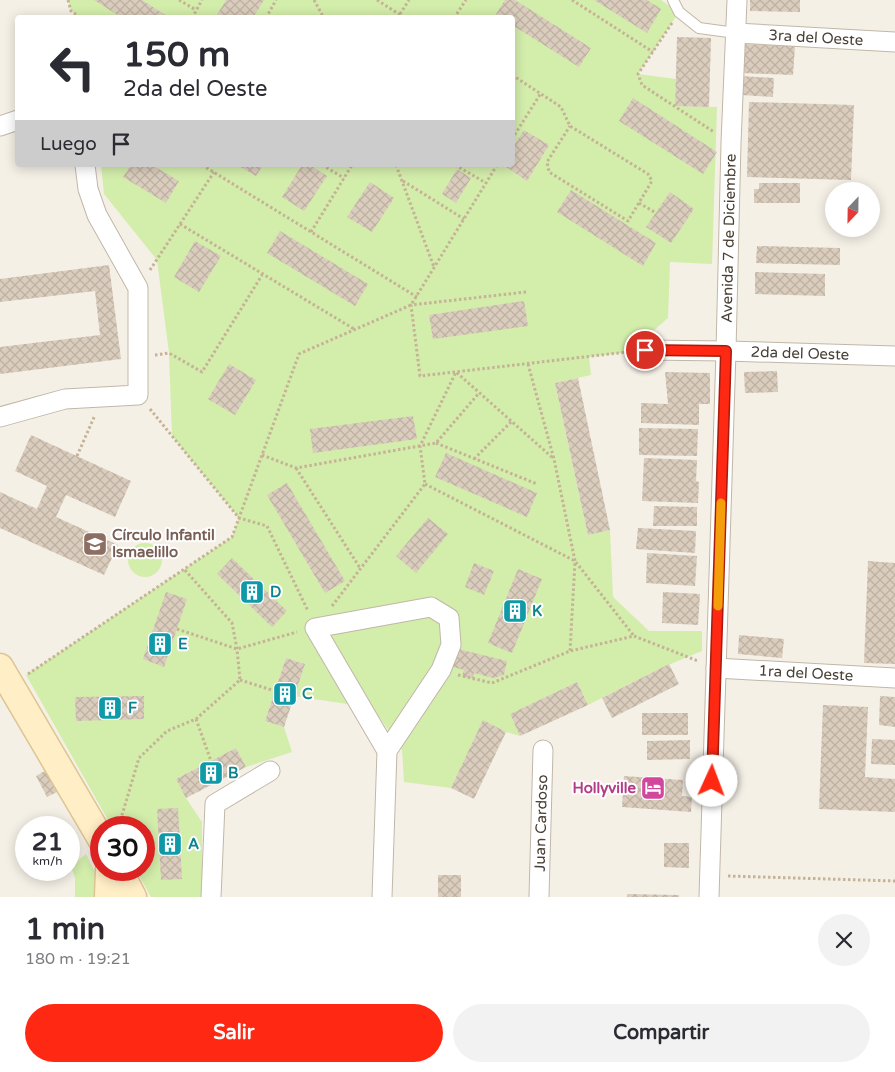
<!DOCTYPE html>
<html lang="es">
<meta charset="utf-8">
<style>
body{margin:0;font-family:"Varela Round",sans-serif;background:#f2f2f3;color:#2b2b33;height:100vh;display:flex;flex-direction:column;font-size:19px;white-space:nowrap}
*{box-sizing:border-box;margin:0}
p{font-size:16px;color:#7c7c81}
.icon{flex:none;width:28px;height:28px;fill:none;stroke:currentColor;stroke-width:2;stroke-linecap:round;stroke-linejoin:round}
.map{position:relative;height:897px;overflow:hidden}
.sheet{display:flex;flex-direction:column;background:#fff;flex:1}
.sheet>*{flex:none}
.hud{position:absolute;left:15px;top:15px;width:500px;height:152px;border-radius:5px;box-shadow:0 2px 12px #0003;background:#fff;color:#2b2b33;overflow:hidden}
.needle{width:32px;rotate:202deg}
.tools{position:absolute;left:825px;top:182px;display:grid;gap:10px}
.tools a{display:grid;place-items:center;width:55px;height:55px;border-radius:50%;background:#fff;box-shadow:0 2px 12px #0003;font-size:25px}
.speed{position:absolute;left:15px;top:816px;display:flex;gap:10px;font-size:25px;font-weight:700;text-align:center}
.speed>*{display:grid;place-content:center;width:65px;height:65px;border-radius:50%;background:#fff;box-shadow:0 2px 12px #0003;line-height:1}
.speed small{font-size:12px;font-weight:400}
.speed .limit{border:8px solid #d22;background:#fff;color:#111}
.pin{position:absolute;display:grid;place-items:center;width:42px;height:42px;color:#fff;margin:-21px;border:2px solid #fff;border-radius:50%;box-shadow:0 1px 5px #0007}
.me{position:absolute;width:55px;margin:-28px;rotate:2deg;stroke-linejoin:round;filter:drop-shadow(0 0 4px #0008)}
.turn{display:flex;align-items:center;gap:18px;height:105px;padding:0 25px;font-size:22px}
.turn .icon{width:65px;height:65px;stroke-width:2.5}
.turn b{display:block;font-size:35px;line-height:42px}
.then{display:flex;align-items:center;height:48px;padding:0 25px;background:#0003;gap:10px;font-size:19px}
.round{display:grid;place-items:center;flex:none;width:52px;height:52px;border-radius:26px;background:#f2f2f3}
.headline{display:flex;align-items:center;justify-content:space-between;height:85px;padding:0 25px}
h1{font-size:30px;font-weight:700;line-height:38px}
.action{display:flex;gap:10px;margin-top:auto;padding:10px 25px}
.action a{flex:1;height:58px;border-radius:30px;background:#ff2913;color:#fff;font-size:20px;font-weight:700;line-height:58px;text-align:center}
.action a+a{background:#f2f2f3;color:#2b2b33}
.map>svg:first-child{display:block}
.green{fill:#d3edab}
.building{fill:url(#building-cross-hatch)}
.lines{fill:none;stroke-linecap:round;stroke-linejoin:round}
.lane-casing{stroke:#c1b7a8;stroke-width:12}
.street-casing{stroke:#c1b7a8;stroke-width:21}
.secondary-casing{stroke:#ddc593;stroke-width:29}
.path{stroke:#c5b297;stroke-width:3;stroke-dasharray:2.5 2.5;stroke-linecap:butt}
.lane{stroke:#fff;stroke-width:10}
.street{stroke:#fff;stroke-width:19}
.secondary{stroke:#ffeec6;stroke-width:26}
.route-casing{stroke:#a61b0c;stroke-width:12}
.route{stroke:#ff2913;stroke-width:9}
.slow{stroke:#f59e0b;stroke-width:9}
.labels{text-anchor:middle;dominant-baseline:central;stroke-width:4;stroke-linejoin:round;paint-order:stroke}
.street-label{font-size:15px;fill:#484035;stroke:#fff}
.education-label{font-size:15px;font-weight:bold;fill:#785e54;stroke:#fff;text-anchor:start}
.culture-label{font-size:15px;font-weight:bold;fill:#0d838f;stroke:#fff;text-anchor:start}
.hotel-label{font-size:15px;font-weight:bold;fill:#b23c85;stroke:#fff;text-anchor:end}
</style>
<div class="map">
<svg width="895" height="897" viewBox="0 0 895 897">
<defs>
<pattern id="building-cross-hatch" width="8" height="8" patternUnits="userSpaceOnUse" patternTransform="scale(1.25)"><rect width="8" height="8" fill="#dbcdbd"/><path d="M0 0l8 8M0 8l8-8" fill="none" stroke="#bdb1a3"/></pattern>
</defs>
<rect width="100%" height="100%" fill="#f5f0e6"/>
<path class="green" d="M 68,0 L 661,0 L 679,12 L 638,74 L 676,79 L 675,106 L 717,107 L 712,264 L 670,262 L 668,318 L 629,352 L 589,357 L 591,375 L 555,383 L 588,535 L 610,530 L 613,597 L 649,631 L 702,631 L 702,651 L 661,668 L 588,705 L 577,682 L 510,714 L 520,736 L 506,732 L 483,721 L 451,788 L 404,782 L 402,750 L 373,708 L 294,696 L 305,664 L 286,658 L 265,721 L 284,727 L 292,752 L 246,767 L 236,748 L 176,779 L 186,798 L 202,822 L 202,897 L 151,897 L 136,870 L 144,870 L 144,828 L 112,827 L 26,675 L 232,537 L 239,518 L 172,436 L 169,353 L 157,260 L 104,194 L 101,165 L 512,165 L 512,18 L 81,18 L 71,11 Z
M128 560a17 17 0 1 1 34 0a17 17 0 1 1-34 0Z
M 86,854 L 95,872 L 97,897 L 75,897 L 75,878 L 71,866 Z"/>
<path class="building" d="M 94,0 L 142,0 L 170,18 L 122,18 Z
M 226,0 L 264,0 L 253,18 L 215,18 Z
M 505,0 L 515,0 L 591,48 L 579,67 L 512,25 L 512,18 L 501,18 L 496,14 Z
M 594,0 L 647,0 L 661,9 L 647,33 Z
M 750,0 L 800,0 L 800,12 L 750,11 Z
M 677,37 L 711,38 L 709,107 L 675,106 Z
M 742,44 L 795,46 L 793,75 L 741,73 Z
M 742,76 L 774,78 L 773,97 L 742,95 Z
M 633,98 L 717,152 L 703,174 L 619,121 Z
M 749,102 L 854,105 L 851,180 L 747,177 Z
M 524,130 L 549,145 L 527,181 L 503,165 L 512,165 L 512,148 Z
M 131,165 L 152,165 L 179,181 L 166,203 L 123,177 Z
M 237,165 L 263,165 L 256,176 Z
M 302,165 L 310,165 L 327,176 L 304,211 L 282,197 Z
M 457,169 L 471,178 L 456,203 L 442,194 Z
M 370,182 L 394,198 L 372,232 L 347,217 Z
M 759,183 L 800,183 L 800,203 L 754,203 L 754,189 L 759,189 Z
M 571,190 L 656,243 L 643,266 L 557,212 Z
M 670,192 L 694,209 L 671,243 L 646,227 Z
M 280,231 L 368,284 L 355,306 L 267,253 Z
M 195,241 L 221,256 L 199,292 L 174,277 Z
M 757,246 L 840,248 L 840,265 L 756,263 Z
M 109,265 L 121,359 L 0,374 L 0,347 L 100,335 L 95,291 L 0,302 L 0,279 Z
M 755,272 L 825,274 L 825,296 L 755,294 Z
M 524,301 L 528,326 L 433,339 L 429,315 Z
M 229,364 L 256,380 L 235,415 L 208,399 Z
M 777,371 L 778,392 L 745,393 L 744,372 Z
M 665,372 L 710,373 L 710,404 L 699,404 L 699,425 L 641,423 L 641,403 L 668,404 Z
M 578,378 L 610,530 L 588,535 L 555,383 Z
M 413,416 L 417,439 L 313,453 L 310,429 Z
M 639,428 L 698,429 L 697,456 L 639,455 Z
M 31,435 L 131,481 L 115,517 L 66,495 L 56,517 L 118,545 L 104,575 L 0,528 L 0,492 L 37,509 L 47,486 L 15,471 Z
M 446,453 L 537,493 L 527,517 L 435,477 Z
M 644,458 L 697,460 L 696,481 L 699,482 L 698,503 L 642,501 Z
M 287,483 L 345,581 L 325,593 L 267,495 Z
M 654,506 L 697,507 L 697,526 L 653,526 Z
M 428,518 L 448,534 L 416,573 L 396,556 Z
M 638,528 L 696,531 L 695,553 L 636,549 Z
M 647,553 L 697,556 L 695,586 L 646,583 Z
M 232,558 L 287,611 L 272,627 L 217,574 Z
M 868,561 L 895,563 L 895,664 L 864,663 Z
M 474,563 L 494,571 L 484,595 L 465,587 Z
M 518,569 L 542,579 L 512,653 L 488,643 Z
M 166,592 L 187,599 L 164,667 L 143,659 Z
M 663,592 L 700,594 L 698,625 L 662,623 Z
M 739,635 L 784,639 L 782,658 L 738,654 Z
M 458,649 L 507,661 L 504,675 L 493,678 L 474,673 L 473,678 L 462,676 L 464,670 L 453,667 Z
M 286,658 L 305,664 L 284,727 L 265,721 Z
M 669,664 L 679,684 L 612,718 L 602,698 Z
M 577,682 L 588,705 L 520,736 L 510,714 Z
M 144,696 L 144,719 L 76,721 L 75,697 Z
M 880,696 L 895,697 L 895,727 L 879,725 Z
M 823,705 L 868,707 L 865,777 L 895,779 L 895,812 L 819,809 Z
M 642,713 L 688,713 L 688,735 L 642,735 Z
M 483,720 L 506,732 L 474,799 L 451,788 Z
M 872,739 L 895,740 L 895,765 L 871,764 Z
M 690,740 L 690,759 L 647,760 L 647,741 Z
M 236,748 L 246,767 L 186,798 L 176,779 Z
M 48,769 L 59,791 L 47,797 L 36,776 Z
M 624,776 L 683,780 L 682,796 L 692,797 L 691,812 L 622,807 Z
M 178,808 L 182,879 L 161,880 L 157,809 Z
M 664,843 L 689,843 L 689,868 L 664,867 Z
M 438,875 L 461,875 L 461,897 L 438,897 Z
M 627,894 L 679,895 L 679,897 L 627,897 Z"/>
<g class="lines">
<defs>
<path id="lane" d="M 673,0 L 679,12 L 699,28 L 736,33"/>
<g id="street">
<path id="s1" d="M 736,33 L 895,42"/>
<path d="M 0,126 L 18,120"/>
<path id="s2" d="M 645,350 L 726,351 L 895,356"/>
<path d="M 0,417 L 65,399 L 138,395 L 138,288 L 97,215 L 88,189 L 85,165"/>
<path id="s3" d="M 716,668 L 895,678"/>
<path d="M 211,897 L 215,804 L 270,771"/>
<path d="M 382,897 L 387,751 L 441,670 L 451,645 L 449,618 L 431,607 L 315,628 L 387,751"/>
<path id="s4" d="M 539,897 L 543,750"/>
<path id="s5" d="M 709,897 L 726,351 L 731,143 L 737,0"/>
</g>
<path id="secondary" d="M 0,667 L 101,839
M 119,870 L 133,897
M 108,897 L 109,870"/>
</defs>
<use href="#lane" class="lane-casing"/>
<use href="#street" class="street-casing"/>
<use href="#secondary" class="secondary-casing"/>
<path class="path" d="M 68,0 L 71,11 L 81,18
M 179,0 L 196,10
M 314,0 L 324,18
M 377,0 L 405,18
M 572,0 L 653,52
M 400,14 L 409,0
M 192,18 L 202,0
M 266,18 L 276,0
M 454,18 L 466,0
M 672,23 L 638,74 L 642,85 L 714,132
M 512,75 L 561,107 L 570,126 L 648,174 L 652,181 L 628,221 L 549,172 L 547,162 L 570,126
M 512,139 L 541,93
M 202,165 L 417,297
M 322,165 L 344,178
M 396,165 L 434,267
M 455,165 L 486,183
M 403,181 L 464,219
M 639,203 L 656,213
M 180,224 L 354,329
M 311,232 L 352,165
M 150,270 L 214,172
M 526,292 L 411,305 L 420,376 L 627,352
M 155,355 L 169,353 L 202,372 L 262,275
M 528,364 L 554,459 L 575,561 L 570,651
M 150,409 L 239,518 L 267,526 L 308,611
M 436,443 L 537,484
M 262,455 L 296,468 L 436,443 L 479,393
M 77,456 L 95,415
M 474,459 L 512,421
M 296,468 L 360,568
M 425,484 L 575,561 L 634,636
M 332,606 L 425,484 L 420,446 L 456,372 L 554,459
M 177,629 L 237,649 L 297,632
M 28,674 L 232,537 L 299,354 L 411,305 L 497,165
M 458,675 L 492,683 L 570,651 L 634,636 L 698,661
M 240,680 L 275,691
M 196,719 L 211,761
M 119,825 L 139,758 L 167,731 L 196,719 L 240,680 L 237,649 L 232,623 L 184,569
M 728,876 L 895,881"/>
<use href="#lane" class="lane"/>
<use href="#street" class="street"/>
<use href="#secondary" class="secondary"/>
</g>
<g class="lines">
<defs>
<path id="route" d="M 645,350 L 726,351 L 712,781"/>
</defs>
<use href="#route" class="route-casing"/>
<use href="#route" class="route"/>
<path class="slow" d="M 718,606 L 721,503"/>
</g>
<defs>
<symbol id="school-square" viewBox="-11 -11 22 22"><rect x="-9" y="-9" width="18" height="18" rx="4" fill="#8d6e63" stroke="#fff"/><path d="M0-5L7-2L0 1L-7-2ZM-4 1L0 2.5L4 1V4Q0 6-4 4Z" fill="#fff"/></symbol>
<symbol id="building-square" viewBox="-11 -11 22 22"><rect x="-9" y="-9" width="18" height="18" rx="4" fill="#0f9aa8" stroke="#fff"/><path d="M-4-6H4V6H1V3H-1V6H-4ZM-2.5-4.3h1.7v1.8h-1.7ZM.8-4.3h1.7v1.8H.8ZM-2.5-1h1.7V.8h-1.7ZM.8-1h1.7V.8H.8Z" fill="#fff"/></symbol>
<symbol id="hotel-square" viewBox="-11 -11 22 22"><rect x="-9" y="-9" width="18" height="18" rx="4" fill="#d1479c" stroke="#fff"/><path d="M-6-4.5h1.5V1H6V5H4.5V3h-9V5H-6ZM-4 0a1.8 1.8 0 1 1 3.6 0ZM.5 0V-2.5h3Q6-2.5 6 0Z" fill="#fff"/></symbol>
</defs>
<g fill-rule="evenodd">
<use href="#school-square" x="81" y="530" width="28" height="28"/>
<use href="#building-square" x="238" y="578" width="28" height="28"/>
<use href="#building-square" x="501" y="597" width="28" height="28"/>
<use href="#building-square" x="146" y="630" width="28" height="28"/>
<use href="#building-square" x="271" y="680" width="28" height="28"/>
<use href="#building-square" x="96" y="694" width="28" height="28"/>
<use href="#building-square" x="197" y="759" width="28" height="28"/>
<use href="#hotel-square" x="639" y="774" width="28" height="28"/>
<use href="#building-square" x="156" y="830" width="28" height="28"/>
</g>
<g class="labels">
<g class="street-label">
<text stroke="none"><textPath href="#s1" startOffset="80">3ra del Oeste</textPath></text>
<text stroke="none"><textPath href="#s5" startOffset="659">Avenida 7 de Diciembre</textPath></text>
<text stroke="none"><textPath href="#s2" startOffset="155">2da del Oeste</textPath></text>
<text stroke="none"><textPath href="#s3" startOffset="90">1ra del Oeste</textPath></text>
<text stroke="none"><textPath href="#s4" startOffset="74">Juan Cardoso</textPath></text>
</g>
<g class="education-label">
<text x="112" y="535">Círculo Infantil<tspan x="112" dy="17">Ismaelillo</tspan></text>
</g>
<g class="culture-label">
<text x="270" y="592">D</text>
<text x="532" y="611">K</text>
<text x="178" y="644">E</text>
<text x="302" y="694">C</text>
<text x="128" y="708">F</text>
<text x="228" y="773">B</text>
<text x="188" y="844">A</text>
</g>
<g class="hotel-label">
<text x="636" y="788">Hollyville</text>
</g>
</g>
</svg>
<div class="tools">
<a><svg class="needle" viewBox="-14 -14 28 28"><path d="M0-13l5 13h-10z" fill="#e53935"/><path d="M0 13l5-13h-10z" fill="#7c7c81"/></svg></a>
</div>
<div class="speed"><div>21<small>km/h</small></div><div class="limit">30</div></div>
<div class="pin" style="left:645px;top:350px;background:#d93025"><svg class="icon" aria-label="arrive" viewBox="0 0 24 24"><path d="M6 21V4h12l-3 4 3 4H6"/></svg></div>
<svg class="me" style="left:712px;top:781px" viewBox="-20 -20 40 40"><circle r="19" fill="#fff"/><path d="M0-13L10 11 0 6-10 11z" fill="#ff2913"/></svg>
<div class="hud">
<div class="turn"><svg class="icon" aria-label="left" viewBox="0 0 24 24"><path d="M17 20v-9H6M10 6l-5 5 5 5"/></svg><div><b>150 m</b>2da del Oeste</div></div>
<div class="then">Luego<svg class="icon" aria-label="arrive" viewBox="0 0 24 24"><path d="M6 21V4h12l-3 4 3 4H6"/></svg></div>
</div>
</div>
<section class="sheet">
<div class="headline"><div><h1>1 min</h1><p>180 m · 19:21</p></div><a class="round"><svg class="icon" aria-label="close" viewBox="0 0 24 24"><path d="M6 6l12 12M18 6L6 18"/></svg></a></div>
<div class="action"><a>Salir</a><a>Compartir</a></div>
</section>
